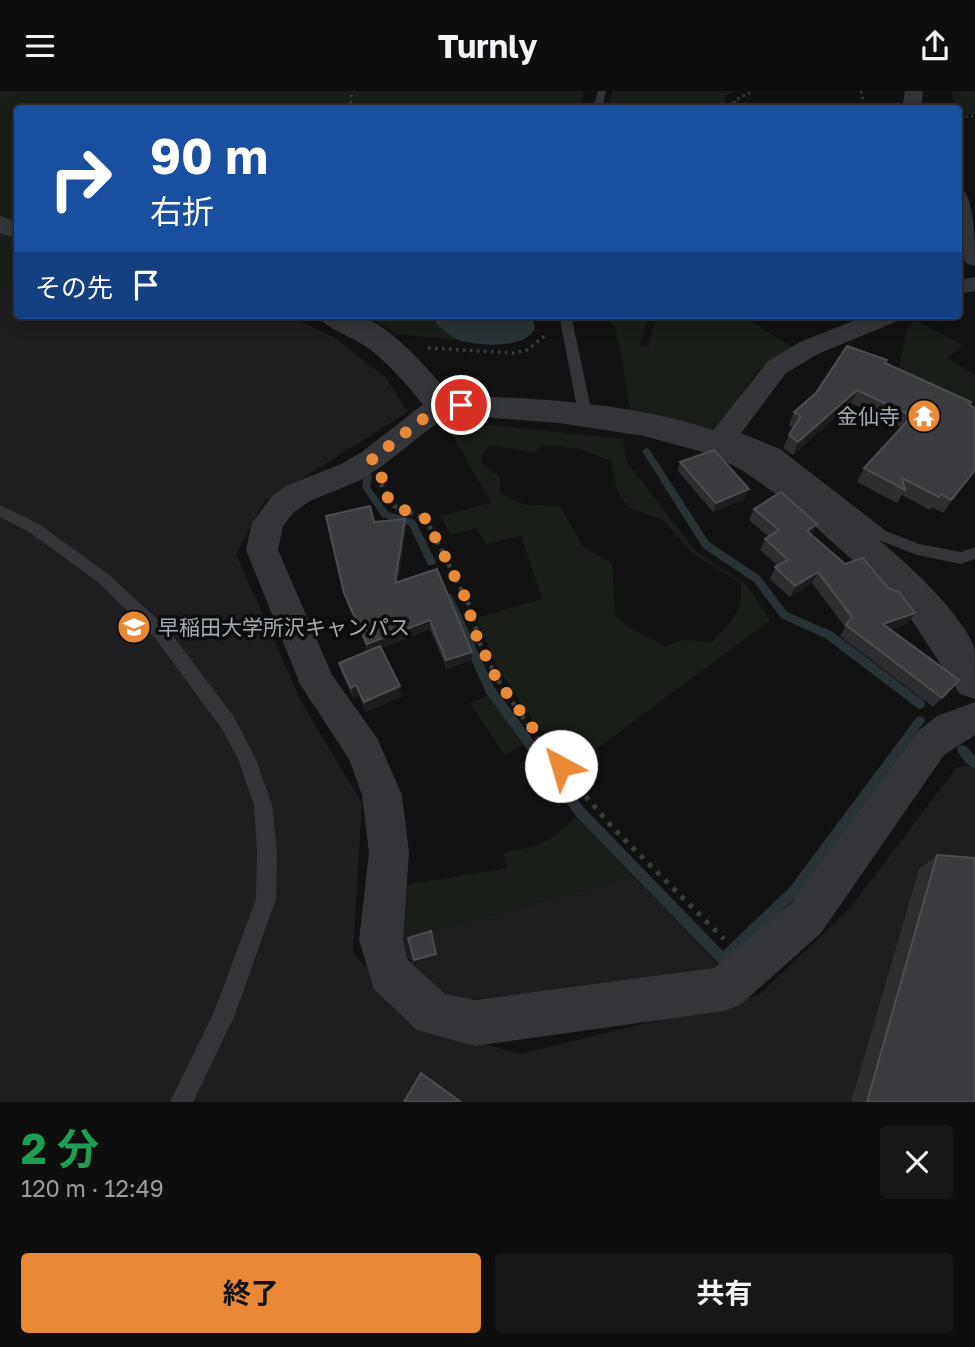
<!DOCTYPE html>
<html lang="ja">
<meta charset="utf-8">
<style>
body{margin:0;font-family:"Golos Text","Noto Sans JP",sans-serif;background:#171717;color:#f1f3f6;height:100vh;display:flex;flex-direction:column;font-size:26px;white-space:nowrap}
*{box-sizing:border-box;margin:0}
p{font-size:23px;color:#9b9c9e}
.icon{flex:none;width:38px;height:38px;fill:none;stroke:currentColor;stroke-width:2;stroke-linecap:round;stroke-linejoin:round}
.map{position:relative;height:1011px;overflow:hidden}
.drawer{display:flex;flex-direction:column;background:#0e0e0e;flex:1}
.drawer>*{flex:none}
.hud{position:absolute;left:14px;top:14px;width:948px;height:214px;border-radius:7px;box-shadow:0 4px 18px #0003,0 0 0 2px #2e2e2e;background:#1a4fa0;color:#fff;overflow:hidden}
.pin{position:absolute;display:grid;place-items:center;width:60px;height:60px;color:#fff;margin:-30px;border:4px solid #fff;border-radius:50%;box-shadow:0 2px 7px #0007}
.me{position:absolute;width:77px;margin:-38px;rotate:321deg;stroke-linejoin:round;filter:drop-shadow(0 0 5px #0008)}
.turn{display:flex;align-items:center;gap:24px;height:147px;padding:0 21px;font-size:32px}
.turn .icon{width:91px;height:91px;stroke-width:2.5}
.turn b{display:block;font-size:49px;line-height:60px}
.then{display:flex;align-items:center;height:66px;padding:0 21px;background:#0003;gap:14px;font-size:26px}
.round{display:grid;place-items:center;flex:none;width:74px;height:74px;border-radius:7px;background:#171717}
.head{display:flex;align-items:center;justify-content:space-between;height:119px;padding:0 21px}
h1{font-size:42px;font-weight:700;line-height:52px;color:#1e9e55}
.button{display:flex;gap:14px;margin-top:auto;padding:14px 21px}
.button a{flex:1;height:80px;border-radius:7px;background:#e98835;color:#111;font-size:28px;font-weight:700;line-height:80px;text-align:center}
.button a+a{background:#171717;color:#f1f3f6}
header{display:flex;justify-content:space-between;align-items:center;height:91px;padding:0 21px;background:#0e0e0e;font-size:32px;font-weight:700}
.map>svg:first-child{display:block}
.built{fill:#1e1e20}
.green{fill:#191e18;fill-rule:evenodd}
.water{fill:#293336}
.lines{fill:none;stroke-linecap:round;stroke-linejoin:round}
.stream{fill:#293336;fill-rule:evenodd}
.path-far3{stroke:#393c3f;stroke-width:2.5;stroke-dasharray:2.5 3.5;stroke-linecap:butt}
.path-far2{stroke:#393c3f;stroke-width:3.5;stroke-dasharray:2.5 4.5;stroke-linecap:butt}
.path-far1{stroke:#393c3f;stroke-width:4.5;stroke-dasharray:3.5 5;stroke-linecap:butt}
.path{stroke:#393c3f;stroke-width:5;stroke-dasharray:4.5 7;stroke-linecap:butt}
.service{fill:#333538;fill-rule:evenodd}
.minor{fill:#333538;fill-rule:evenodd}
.tertiary{fill:#333538;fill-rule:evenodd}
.wall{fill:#2e2e31}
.shaded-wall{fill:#1d1d1f}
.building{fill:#3b3c3f;stroke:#4b4e51;stroke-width:2}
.route{stroke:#e98835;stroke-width:12;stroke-dasharray:0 21.6}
.labels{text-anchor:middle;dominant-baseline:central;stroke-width:7;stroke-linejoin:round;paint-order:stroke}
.poi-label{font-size:21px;fill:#a4acb3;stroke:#0d0d0e;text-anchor:end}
</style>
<header><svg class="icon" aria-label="menu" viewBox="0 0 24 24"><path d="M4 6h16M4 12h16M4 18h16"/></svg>Turnly<svg class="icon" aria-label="share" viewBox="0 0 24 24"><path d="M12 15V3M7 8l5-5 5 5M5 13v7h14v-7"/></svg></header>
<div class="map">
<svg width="975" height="1011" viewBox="0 0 975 1011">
<rect width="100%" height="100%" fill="#121213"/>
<path class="built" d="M 0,149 L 17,160 L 18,224 L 287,224 L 335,247 L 386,287 L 408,321 L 264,411 L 236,463 L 301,610 L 362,712 L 353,863 L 429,937 L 520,963 L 759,904 L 850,817 L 957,676 L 975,675 L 975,1011 L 0,1011 Z
M 634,785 L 720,876 L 622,893 L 471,908 L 448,906 L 412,874 L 400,849 Z"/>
<path class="green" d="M 0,0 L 584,0 L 580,18 L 18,18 L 17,189 L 0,198 Z
M 612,0 L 736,0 L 725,5 L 726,17 L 608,17 Z
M 951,0 L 975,0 L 975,23 L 959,25 Z
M 371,224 L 435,224 L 436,233 L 459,249 L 396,243 L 370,226 Z
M 608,224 L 650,224 L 639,255 L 648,256 L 657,224 L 740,224 L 794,257 L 758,279 L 718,337 L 707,341 L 631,321 L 617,242 Z
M 914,229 L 963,254 L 947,267 L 975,284 L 975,322 L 898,284 L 906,242 Z
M 444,329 L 623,348 L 626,370 L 695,459 L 747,494 L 770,529 L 571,677 L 532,628 L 499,579 L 476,527 L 542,508 L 521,445 L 486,453 L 476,437 L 451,444 L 440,425 L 491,412 ZM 492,354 L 534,362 L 543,354 L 581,358 L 611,370 L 617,400 L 629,417 L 663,429 L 692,462 L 740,492 C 745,519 730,532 712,551 L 684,549 L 665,555 L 631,538 L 615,524 L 612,472 L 583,456 L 560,415 L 525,414 L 500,402 L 500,386 L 482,373 L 482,362 Z
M 489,604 L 524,653 L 505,665 L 470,612 Z
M 577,724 L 634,785 L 400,849 L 404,794 L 507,777 L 504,762 C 539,755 553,751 577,724 Z"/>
<path class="water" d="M 435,224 L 531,224 L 535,236 C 529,259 476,255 459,249 C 451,246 443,238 436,233 Z"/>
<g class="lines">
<path class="stream" d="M 646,357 L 649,358 L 709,451 L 760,485 L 787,521 L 833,541 L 924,610 L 925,613 L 924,616 L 920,618 L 916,616 L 825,547 L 781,527 L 754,491 L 703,457 L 642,360 Z
M 368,381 L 372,384 L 370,396 L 388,421 L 415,429 L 436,471 L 434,474 L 428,474 L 409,434 L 382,426 L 362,396 L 364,384 Z
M 448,502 L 451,503 L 453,506 L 494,596 L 584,717 L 723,860 L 790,796 L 916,627 L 920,625 L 924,627 L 925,630 L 798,804 L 727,873 L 723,875 L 719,873 L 576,725 L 486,602 L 443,506 L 445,503 Z
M 962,654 L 966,655 L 975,665 L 975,678 C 968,675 960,666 957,659 L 958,655 Z"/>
<path class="path-far3" d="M 861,0 L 865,18
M 350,18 L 352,0
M 732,18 L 735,9 L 753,0
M 959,26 L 975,25"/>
<path class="path-far2" d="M 428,257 L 514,262 L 527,259 L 546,244"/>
<path class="path-far1" d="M 381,393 L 394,415 L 426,428 L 470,516 L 481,556 L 504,600 L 549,663"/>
<path class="path" d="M 548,662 L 615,739 L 724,848"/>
<path class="service" d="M 598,0 L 606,0 L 602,18 L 593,18 Z
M 559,224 L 571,224 L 593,327 L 586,332 L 579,327 Z
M 726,336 L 780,358 L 886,440 L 919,453 L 961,461 L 975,456 L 975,468 L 961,473 L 917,464 L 876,448 L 770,364 L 721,344 L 719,341 Z
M 0,414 L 39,433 L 108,483 L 167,537 L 234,626 L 255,666 L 272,714 L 277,760 L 276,808 L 234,926 L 193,1011 L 170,1011 L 214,921 L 256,808 L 257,760 L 254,714 L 238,668 L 222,638 L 155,547 L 98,491 L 29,441 L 0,426 Z"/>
<path class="minor" d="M 905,0 L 923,0 L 921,18 L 902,18 Z
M 959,96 C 975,102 975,153 975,175 L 967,173 L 963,168 Z
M 975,186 L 975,200 L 959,203 L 959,189 Z
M 868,224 L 904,224 L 900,229 L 818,263 L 786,282 L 727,361 L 717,364 L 707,361 L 703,354 L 707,347 L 768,270 L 800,251 Z
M 441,305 L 451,307 L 455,314 L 451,321 L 382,375 L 361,389 L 310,410 L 294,421 L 283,435 L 278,459 L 332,584 L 377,647 L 402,704 L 409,762 L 403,849 L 408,869 L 445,903 L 475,909 L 714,877 L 791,812 L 918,640 L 937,625 L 975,611 L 975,644 L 944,664 L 821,842 L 740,914 L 724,920 L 475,955 L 417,939 L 374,898 L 359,849 L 369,762 L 362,704 L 349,668 L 300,593 L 246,459 L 252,432 L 272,405 L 288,394 L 341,373 L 362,361 L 431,307 Z"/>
<path class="tertiary" d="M 0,125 L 18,131 L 18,148 L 0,142 Z
M 317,224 C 330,224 344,222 355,224 C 387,229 430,280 450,304 C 555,308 671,313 766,361 C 809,383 843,419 879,449 C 909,474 958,519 974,555 C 975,568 975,593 975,608 L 960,603 L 911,528 L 887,500 L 790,413 L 742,379 L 710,363 L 644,345 L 559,332 L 430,322 C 411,299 392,275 368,257 C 354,246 327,239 317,224 Z"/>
</g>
<path class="wall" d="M 885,272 L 971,311 L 969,314 L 975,381 L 943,422 L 932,416 L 930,419 L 902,404 L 897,412 L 857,391 L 864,377 L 901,336 L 851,312 L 793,364 L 783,357 L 789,344 L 793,337 L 789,334 L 794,321 Z
M 680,371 L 745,408 L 713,421 L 678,380 Z
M 754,418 L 817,433 L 812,444 L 908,532 L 890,539 L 959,589 L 933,616 L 840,545 L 845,536 L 812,492 L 790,506 L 770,488 L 775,476 L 778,475 L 760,459 L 765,448 L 768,445 L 749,429 Z
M 326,425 L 374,431 L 405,428 L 406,437 L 398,491 L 472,569 L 447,578 L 430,538 L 381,557 L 402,605 L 366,621 L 359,604 L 353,607 L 342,582 L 339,572 L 368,560 L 347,512 Z
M 937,764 L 975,1011 L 851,1011 L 919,778 Z"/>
<path class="shaded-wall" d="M 857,299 L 851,312 L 793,364 L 798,351 Z
M 975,379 L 975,381 L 943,422 L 951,409 Z
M 749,398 L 745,408 L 713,421 L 716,412 Z
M 405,428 L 406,437 L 396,501 L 395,492 Z
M 817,433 L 812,444 L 807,440 Z
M 818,481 L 812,492 L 790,506 L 795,495 Z
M 915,522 L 908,532 L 875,544 L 883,533 Z
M 430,529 L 430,538 L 369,561 L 367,553 Z
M 472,561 L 472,569 L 447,578 L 446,569 Z
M 356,594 L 359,604 L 353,607 L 351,597 Z
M 400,595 L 402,605 L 366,621 L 364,611 Z
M 436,863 L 437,866 L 415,872 L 414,869 Z"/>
<path class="building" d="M 847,255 L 887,269 L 885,272 L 971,311 L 969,314 L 975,317 L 975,379 L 951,409 L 941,403 L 939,406 L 902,387 L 905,399 L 864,377 L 912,325 L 857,299 L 798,351 L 789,344 L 801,325 L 794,321 L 816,302 Z
M 714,359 L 749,398 L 716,412 L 680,371 Z
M 781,401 L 817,433 L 807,440 L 845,473 L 863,467 L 888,497 L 899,501 L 915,522 L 883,533 L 959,589 L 942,607 L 846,534 L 852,526 L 818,481 L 795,495 L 775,476 L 788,469 L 765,448 L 779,439 L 754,418 Z
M 370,415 L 374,431 L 405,428 L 395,492 L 437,478 L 472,561 L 446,569 L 430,529 L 367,553 L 344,502 L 326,425 Z
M 380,555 L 400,595 L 364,611 L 356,594 L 351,597 L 339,572 Z
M 937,764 L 975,767 L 975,1011 L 867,1011 Z
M 431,840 L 436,863 L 414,869 L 408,847 Z
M 421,982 L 461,1011 L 404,1011 Z"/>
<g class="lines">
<path class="route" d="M 461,314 L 441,314 L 372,368 L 382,379 C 379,412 399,417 426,428 L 470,516 L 471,533 L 497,589 L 561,675"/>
</g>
<defs>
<symbol id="temple-disc" viewBox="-11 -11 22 22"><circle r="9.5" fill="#e98835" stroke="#0d0d0e"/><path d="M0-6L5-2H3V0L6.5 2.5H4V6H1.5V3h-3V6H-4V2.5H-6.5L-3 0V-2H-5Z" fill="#fff"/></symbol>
<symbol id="university-disc" viewBox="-11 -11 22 22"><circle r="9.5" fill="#e98835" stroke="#0d0d0e"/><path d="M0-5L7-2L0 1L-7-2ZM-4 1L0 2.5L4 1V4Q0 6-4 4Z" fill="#fff"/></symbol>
</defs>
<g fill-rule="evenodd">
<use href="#temple-disc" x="905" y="306" width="38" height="38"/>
<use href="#university-disc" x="115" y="517" width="38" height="38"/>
</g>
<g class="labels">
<g class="poi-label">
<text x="900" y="325">金仙寺</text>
<text x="158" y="536" text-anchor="start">早稲田大学所沢キャンパス</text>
</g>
</g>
</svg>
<div class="pin" style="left:461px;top:314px;background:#d93025"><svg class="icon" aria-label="arrive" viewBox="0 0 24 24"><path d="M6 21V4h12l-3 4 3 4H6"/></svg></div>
<svg class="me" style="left:561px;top:675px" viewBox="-20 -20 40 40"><circle r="19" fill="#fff"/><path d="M0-13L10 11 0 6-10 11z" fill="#e98835"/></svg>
<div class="hud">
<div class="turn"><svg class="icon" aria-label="right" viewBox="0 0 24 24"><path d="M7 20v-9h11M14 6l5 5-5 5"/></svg><div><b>90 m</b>右折</div></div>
<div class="then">その先<svg class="icon" aria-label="arrive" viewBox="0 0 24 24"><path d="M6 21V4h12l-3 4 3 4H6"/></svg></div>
</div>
</div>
<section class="drawer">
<div class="head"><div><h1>2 分</h1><p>120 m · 12:49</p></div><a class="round"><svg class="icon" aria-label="close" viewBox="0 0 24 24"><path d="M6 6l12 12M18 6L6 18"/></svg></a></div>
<div class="button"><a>終了</a><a>共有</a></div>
</section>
